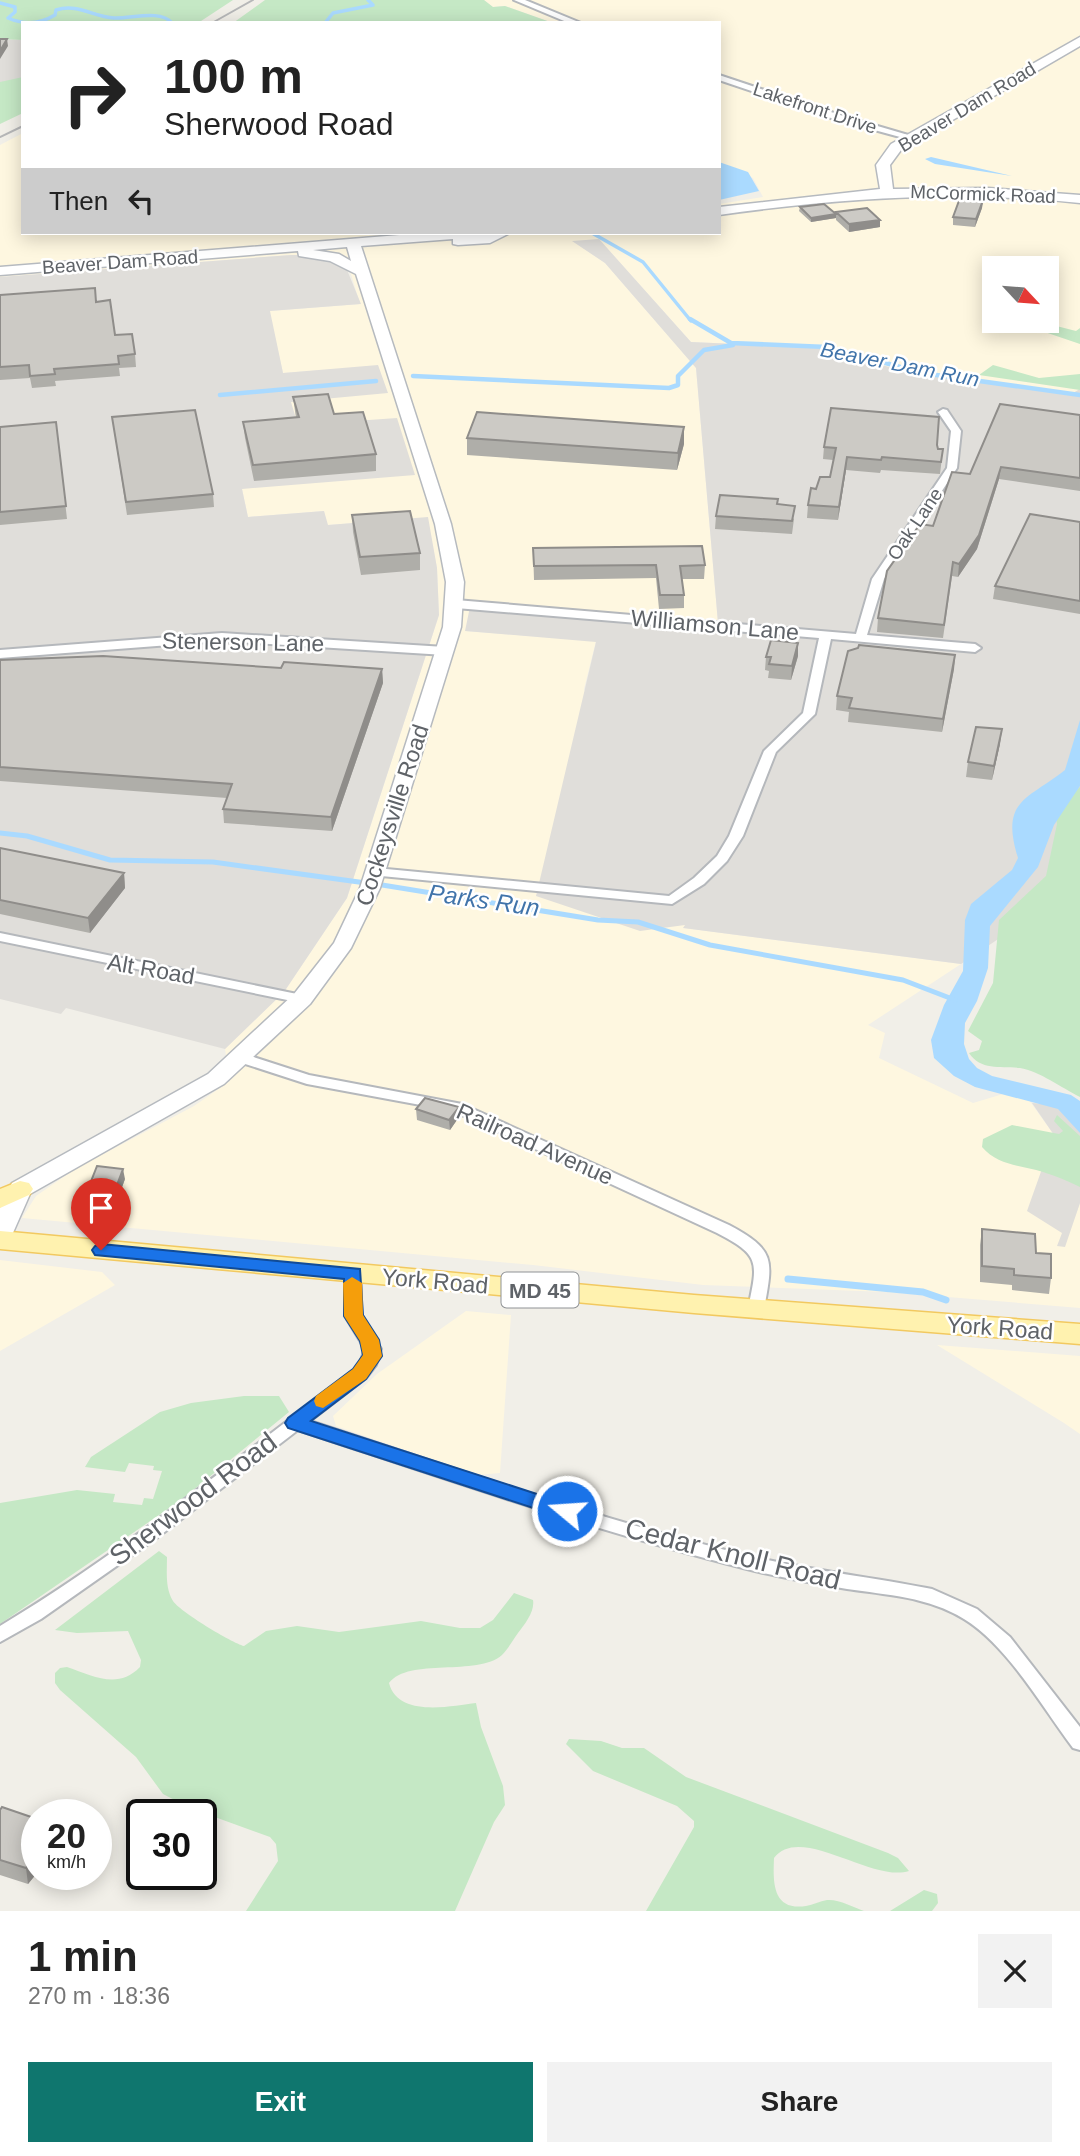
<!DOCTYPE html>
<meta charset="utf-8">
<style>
body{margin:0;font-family:Helvetica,sans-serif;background:#f2f2f2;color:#222;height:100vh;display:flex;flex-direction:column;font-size:26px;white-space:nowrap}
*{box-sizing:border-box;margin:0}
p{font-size:23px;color:#767676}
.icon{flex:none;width:38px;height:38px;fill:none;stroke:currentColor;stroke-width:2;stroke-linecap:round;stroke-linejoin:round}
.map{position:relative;height:1911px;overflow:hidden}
.details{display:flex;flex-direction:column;background:#fff;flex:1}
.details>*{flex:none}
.banner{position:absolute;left:21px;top:21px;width:700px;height:214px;border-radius:0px;box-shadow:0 4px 18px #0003;background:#fff;color:#222;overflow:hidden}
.needle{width:46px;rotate:116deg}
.fabs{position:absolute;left:982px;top:256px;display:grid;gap:14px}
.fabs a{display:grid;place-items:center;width:77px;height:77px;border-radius:0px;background:#fff;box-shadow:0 4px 18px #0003;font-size:35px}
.speed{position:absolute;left:21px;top:1799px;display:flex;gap:14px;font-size:35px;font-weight:700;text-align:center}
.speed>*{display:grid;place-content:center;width:91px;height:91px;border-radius:50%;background:#fff;box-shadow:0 4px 18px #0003;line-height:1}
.speed small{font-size:18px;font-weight:400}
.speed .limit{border:4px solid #111;border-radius:10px;background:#fff;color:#111}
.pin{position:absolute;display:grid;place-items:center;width:60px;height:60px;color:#fff;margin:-72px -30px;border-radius:50% 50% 50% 0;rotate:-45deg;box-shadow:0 0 7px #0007}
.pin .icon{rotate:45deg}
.me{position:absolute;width:77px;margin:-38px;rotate:288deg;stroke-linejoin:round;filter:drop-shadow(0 0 5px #0008)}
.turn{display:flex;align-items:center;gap:24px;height:147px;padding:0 28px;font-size:32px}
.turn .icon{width:91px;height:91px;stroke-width:2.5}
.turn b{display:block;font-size:49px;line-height:60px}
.then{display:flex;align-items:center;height:66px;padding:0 28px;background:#0003;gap:14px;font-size:26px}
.round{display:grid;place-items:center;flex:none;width:74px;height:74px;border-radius:0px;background:#f2f2f2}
.summary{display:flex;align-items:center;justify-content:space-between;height:119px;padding:0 28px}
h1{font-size:42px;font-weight:800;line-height:52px}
.primary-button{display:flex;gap:14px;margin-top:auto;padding:14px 28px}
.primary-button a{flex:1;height:80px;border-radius:0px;background:#0f766e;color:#fff;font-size:28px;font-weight:800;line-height:80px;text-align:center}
.primary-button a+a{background:#f2f2f2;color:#222}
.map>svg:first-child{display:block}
.commercial{fill:#fef7e0;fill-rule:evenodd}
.industrial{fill:#e0deda}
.green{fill:#c5e8c5}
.water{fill:#aadaff}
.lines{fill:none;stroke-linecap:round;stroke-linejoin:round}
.stream-far3{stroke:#aadaff;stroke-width:3.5}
.stream-far2{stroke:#aadaff;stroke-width:4.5}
.stream-far1{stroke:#aadaff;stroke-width:5}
.stream{stroke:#aadaff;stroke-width:7}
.street-casing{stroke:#b5b8bc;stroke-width:4}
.secondary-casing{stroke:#b6babf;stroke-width:3}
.primary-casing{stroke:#f2c960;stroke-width:3}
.street{fill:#fff;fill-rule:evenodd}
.secondary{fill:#fff;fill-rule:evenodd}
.primary{fill:#fff2af;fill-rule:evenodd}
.tram{stroke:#b6b7b8;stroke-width:2}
.wall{fill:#afaea9}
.shaded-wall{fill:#8f8d8a}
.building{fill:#cccac5;stroke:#8f8d8a;stroke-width:2}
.route{fill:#1a73e8;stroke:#114b97;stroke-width:2}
.slow{fill:#f59e0b}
.labels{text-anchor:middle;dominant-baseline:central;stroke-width:5;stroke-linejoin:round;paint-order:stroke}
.far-street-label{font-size:19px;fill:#5f6368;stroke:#fff}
.far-water-label{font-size:21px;font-style:italic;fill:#4174aa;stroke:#fff}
.shield{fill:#fff;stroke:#8f9295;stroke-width:2}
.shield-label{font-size:21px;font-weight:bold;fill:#5f6368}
.street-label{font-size:23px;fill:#5f6368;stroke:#fff}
.water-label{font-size:24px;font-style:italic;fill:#4174aa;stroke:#fff}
.near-street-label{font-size:28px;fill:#5f6368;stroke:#fff}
</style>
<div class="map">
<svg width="1080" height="1911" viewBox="0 0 1080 1911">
<rect width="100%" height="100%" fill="#f1efe8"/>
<path class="commercial" d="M 484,0 L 1080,0 L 1080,389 L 1073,393 L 903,371 L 822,348 L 691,342 L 599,239 L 574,242 L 605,263 L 696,368 L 718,623 L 465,631 L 596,641 L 584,689 L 686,924 L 684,928 L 961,964 L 868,1025 L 885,1033 L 879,1058 L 973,1103 L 1003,1094 L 1029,1100 L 1054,1135 L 1064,1247 L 1080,1203 L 1080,1308 L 887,1292 L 703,1285 L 533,1265 L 22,1218 L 36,1196 L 75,1169 L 194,1106 L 230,1081 L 225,1049 L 284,992 L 347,898 L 439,615 L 437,568 L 427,518 L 327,525 L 324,511 L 248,517 L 242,489 L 298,425 L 290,402 L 384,383 L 378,366 L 283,373 L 269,311 L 360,304 L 350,271 L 312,255 L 291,255 L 0,277 L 0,145 L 23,133 L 23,233 L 719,233 L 719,204 L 763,197 L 753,178 L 719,162 L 719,23 L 553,23 L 505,6 L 493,7 ZM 994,268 L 1046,268 L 1046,320 L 994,320 Z
M 0,1260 L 102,1272 L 115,1285 L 0,1351 Z
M 466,1311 L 511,1315 L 500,1473 L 477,1475 L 336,1426 L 333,1416 L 377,1374 Z
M 937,1345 L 1080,1356 L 1080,1434 L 1064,1423 Z"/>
<path class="industrial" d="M 0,39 L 23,40 L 23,95 L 0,90 Z
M 599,239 L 691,342 L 822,348 L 903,371 L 1073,393 L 1080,389 L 1080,884 L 961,964 L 683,928 L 685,925 L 640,931 L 536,896 L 596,642 L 465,631 L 471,602 L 718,623 L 696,368 L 605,263 L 572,241 Z
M 291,255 L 312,255 L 345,265 L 361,304 L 270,311 L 283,373 L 378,365 L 388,393 L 291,402 L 298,425 L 397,418 L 415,475 L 242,489 L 248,517 L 324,511 L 328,525 L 428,517 L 437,568 L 439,615 L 347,898 L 284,992 L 225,1049 L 66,1008 L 61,1014 L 0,999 L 0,277 Z
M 1032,1103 L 1080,1107 L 1080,1203 L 1065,1247 L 1057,1246 L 1062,1233 L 1027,1211 L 1054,1135 Z"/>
<path class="green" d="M 0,0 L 233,0 L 198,23 L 23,23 L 23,40 L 0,39 Z
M 265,0 L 484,0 L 493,7 L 505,6 L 553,23 L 233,23 Z
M 23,77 L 23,113 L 0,124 L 0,82 Z
M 1009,320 L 1033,320 L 1076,331 L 1080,328 L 1080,344 Z
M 993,365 L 1039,378 L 1080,374 L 1080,390 L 979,375 Z
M 1080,787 L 1080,1097 C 1062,1088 1039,1071 1020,1068 C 1001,1066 981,1071 969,1053 L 979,1050 L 982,1041 L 968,1031 L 993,983 L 999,920 L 1046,876 L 1057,824 L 1055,810 Z
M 1057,1115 L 1080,1136 L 1080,1187 C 1068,1181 1056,1176 1043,1172 C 1021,1165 998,1166 982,1147 L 983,1139 L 1012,1125 L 1059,1134 L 1063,1131 L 1054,1121 Z
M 244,1396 L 279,1396 L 289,1412 L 181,1500 L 0,1624 L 0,1503 L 77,1490 L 115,1494 L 113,1502 L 142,1505 L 144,1498 L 153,1499 L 162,1471 L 153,1470 L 154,1466 L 129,1463 L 125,1472 L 85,1467 L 91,1457 L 160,1412 L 191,1403 Z
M 159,1551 L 167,1557 C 167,1572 165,1588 173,1601 C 179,1611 232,1643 244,1646 L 266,1631 L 297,1626 L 339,1632 L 421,1621 L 460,1628 L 480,1628 L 493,1620 L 514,1593 L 533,1600 C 535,1611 525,1624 518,1633 C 513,1640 508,1649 502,1655 C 477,1677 409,1657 389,1683 C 398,1718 451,1706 476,1703 L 481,1727 L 503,1786 L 505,1805 L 494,1822 L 455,1911 L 246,1911 L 278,1861 L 276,1844 L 270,1837 L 190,1808 L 163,1794 L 136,1757 L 60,1690 L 55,1683 L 55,1673 L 60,1668 L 67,1667 C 93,1676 118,1690 140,1667 L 141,1660 L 128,1631 L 77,1633 L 55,1630 Z
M 569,1739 L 601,1741 L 622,1748 L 644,1748 L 686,1777 L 888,1853 L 898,1858 L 909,1871 C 872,1883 800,1823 774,1858 C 773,1882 772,1911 806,1906 C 813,1905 820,1901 827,1900 C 839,1899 853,1907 864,1911 L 646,1911 L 694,1827 L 694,1821 L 677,1806 L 593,1771 L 566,1744 Z
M 924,1890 L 937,1894 L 938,1903 L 932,1911 L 890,1911 Z"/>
<path class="water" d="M 931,157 L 1012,176 L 935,164 L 925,159 Z
M 719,162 L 748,172 L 759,191 L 719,200 Z
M 1080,720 L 1080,786 L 1054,825 L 1038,867 L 990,926 L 988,968 L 977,1001 L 965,1023 L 964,1044 L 969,1059 L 977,1068 L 992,1076 L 1071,1095 L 1080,1101 L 1080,1133 L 1058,1109 L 975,1087 L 954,1076 L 934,1058 L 931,1040 L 944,1005 L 963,971 L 965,920 L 971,904 L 1012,870 L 1018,858 C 1000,800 1027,800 1065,770 Z"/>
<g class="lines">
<path class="stream-far3" d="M 0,3 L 15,7 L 15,12 L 8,18 C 24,25 40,24 55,15 L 56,10 C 78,3 93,17 114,18 C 131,19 160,9 172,23
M 325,23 L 333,13 L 373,5 L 368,0
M 592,233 L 643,262 L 691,321"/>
<path class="stream-far2" d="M 690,319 L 731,343 L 827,347 L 922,373 L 1080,395
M 413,376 L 669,388 L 678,385 L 678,376 L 704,350 L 733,345
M 220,395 L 376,381"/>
<path class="stream-far1" d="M 0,833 L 27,836 L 110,860 L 213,862 L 366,883
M 376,884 L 598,920 L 638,922 L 710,945 L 903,980 L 955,1000"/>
<path class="stream" d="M 788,1279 L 923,1292 L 946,1300"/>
<defs>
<path id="street" d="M 514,0 L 525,0 L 581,23 L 569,23 Z
M 719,75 L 840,115 L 915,137 L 911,140 L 834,119 L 719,80 Z
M 943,409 L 947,410 L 961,431 L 957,468 L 884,579 L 867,635 L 975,644 L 981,648 L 975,652 L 831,639 L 815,714 L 776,752 L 743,836 L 727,861 L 704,884 L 672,904 L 371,875 L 369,872 L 371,869 L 376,868 L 669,896 L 694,878 L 717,856 L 729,836 L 764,751 L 803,713 L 819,638 L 456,608 L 450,604 L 456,600 L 856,634 L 872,579 L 947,468 L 951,431 L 938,412 Z
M 222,633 L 445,647 L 451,651 L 445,655 L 222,641 L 0,658 L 0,650 Z
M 0,933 L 302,995 L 309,999 L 302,1003 L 0,941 Z
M 241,1053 L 309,1075 L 462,1104 L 729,1225 C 776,1250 773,1260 764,1309 L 762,1313 L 750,1313 L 748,1309 C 757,1263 762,1256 717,1233 L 453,1111 L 307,1084 L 236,1061 L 234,1058 L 236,1055 Z
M 353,1267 L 359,1269 L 361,1273 L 361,1316 L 381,1349 L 376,1365 L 366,1378 L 310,1421 C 457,1469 604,1522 755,1557 C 813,1571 873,1577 932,1589 L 977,1609 L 1010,1637 L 1080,1727 L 1080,1750 L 1073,1748 C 1042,1707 1008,1646 964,1619 C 929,1597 887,1595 847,1589 C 812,1583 777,1577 743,1568 C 592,1530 446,1479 298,1430 L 158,1537 L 41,1619 L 0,1642 L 0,1626 C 125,1551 238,1457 354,1370 L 360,1363 L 365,1349 L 345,1316 L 345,1273 L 347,1269 Z"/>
<path id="secondary" d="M 1080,37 L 1080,46 L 901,150 L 890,165 L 893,189 L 988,188 L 1080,195 L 1080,203 C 958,190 840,198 719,215 L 719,207 L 880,189 L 876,165 L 891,144 Z
M 424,233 L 508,234 L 490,243 L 458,245 L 453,244 L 453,239 L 361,246 L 451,524 L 464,582 L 461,627 L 380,888 L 351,948 L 310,1004 L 224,1084 L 30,1194 L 12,1235 L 8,1241 L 0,1243 L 0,1208 L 12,1183 L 208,1074 L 294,994 L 334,943 L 360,888 L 443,627 L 446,582 L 435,524 L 356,274 L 330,261 L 299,256 L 298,251 L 0,275 L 0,267 ZM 347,247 L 351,261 L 339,254 L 313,250 Z"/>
<path id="primary" d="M 20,1181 L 29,1183 L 33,1189 L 29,1195 L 0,1208 L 0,1189 Z
M 0,1231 L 694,1295 L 1080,1324 L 1080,1344 L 694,1313 L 0,1249 Z"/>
</defs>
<use href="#street" class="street-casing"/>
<use href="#secondary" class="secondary-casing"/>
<use href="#primary" class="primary-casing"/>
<use href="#street" class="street"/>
<use href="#secondary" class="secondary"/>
<use href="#primary" class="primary"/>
<path class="tram" d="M 212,23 L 253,0
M 0,137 L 23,126"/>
</g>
<path class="wall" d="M 983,200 L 982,208 L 975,227 L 953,225 L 953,217 Z
M 800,207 L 836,214 L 836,212 L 880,220 L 880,227 L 849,232 L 836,220 L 836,218 L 811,222 L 799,211 Z
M 0,295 L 115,335 L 135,354 L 136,367 L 119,368 L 120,376 L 55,381 L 56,386 L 32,388 L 30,378 L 0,380 Z
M 293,397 L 334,414 L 376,454 L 376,471 L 254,481 L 245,438 L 243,422 L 296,418 Z
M 1080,415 L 1080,491 L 999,479 L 977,549 L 958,577 L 952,576 L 943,638 L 877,632 L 878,618 L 933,526 L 970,474 Z
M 112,417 L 213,494 L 214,507 L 127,515 Z
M 56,422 L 67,519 L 0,525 L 0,427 Z
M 467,438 L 684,444 L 677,470 L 467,455 Z
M 937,445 L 938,449 L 943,449 L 940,474 L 881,470 L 880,473 L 846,470 L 838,520 L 807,518 L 808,505 L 816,489 L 830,477 L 833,460 L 823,459 L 824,447 Z
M 778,505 L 794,519 L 792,534 L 715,529 L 716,516 Z
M 352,515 L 420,553 L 420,570 L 361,575 L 353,532 Z
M 1080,522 L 1080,614 L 993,599 L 995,586 Z
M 533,548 L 705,565 L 704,579 L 682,579 L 684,595 L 684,608 L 659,609 L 656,578 L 534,580 Z
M 955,655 L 954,669 L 942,732 L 848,722 L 849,712 L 836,710 L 837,696 Z
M 798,656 L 791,680 L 768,678 L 769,671 L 765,670 L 766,657 Z
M 0,660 L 281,668 L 382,669 L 383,683 L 332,831 L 224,823 L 223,809 L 227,798 L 0,781 Z
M 1000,744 L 992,780 L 966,777 L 968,762 Z
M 0,848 L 124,873 L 125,888 L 90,933 L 0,914 Z
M 416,1109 L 459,1117 L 450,1130 L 417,1120 Z
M 125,1179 L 108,1225 L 80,1223 L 79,1212 Z
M 982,1229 L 1036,1253 L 1051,1278 L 1049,1294 L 1012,1290 L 1012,1285 L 980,1282 L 980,1245 Z
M 0,1810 L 36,1863 L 37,1873 L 28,1884 L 0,1875 Z"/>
<path class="shaded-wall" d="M 7,39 L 8,46 L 0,59 L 0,51 Z
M 983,200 L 982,208 L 975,227 L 976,219 Z
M 836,214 L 836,218 L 811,222 L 811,218 Z
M 880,220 L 880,227 L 849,232 L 849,224 Z
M 684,427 L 684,444 L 677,470 L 678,453 Z
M 847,457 L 846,470 L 838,520 L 839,507 Z
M 1001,467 L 999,479 L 977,549 L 958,577 L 959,564 Z
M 798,643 L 798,656 L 791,680 L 792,666 Z
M 955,655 L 954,669 L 942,732 L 943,719 Z
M 382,669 L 383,683 L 332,831 L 331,817 Z
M 1002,729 L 1000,744 L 992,780 L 994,766 Z
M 124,873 L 125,888 L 90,933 L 88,918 Z
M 459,1107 L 459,1117 L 450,1130 L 449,1120 Z
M 123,1169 L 125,1179 L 108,1225 L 106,1214 Z
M 37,1841 L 37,1861 L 36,1863 L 37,1873 L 28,1884 L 26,1868 L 28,1853 Z"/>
<path class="building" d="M 0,39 L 7,39 L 0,51 Z
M 960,198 L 983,200 L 976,219 L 953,217 Z
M 824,204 L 836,214 L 811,218 L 800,207 Z
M 867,208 L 880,220 L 849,224 L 836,212 Z
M 95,288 L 96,302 L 110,300 L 115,335 L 132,334 L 135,354 L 118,356 L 119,364 L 54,369 L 55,374 L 30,376 L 29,365 L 0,367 L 0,295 Z
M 328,394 L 334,414 L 363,412 L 376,454 L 253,465 L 243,422 L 299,417 L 293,397 Z
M 1000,404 L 1080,415 L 1080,478 L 1001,467 L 979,535 L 959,564 L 953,562 L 944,625 L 878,618 L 887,571 L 920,524 L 933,526 L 952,472 L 970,474 Z
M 831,408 L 939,417 L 937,445 L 938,449 L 943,449 L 941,462 L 882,457 L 881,460 L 847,457 L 839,507 L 808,505 L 811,488 L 816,489 L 820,477 L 830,477 L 836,448 L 824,447 Z
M 195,410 L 213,494 L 126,502 L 112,417 Z
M 477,412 L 684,427 L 678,453 L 467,438 Z
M 56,422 L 66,506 L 0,512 L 0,427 Z
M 720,495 L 778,499 L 777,504 L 795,506 L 792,521 L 716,516 Z
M 410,511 L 420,553 L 360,557 L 352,515 Z
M 1030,514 L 1080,522 L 1080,601 L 995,586 Z
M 702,546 L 705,565 L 680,566 L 684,595 L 660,595 L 656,565 L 534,566 L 533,548 Z
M 771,640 L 798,643 L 792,666 L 769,664 L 771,657 L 766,657 Z
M 859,645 L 955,655 L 943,719 L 849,708 L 852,698 L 837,696 L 848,651 L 858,648 Z
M 103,656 L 281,668 L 284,662 L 382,669 L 331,817 L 223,809 L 232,784 L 0,767 L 0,660 Z
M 976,727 L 1002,729 L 994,766 L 968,762 Z
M 0,848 L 124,873 L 88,918 L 0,900 Z
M 425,1098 L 459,1107 L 449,1120 L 416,1109 Z
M 97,1166 L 123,1169 L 106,1214 L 79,1212 Z
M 982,1229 L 1035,1234 L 1036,1253 L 1051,1254 L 1051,1278 L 1014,1275 L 1014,1269 L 982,1266 Z
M 2,1807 L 37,1819 L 34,1822 L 37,1823 L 37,1841 L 28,1853 L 34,1856 L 26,1868 L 0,1860 L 0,1810 Z"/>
<path class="route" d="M 101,1244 L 360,1269 L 363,1315 L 379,1340 L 382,1356 L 366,1379 L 311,1421 L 574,1506 L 577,1511 L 574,1517 L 567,1519 L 288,1428 L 285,1423 L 288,1418 L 353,1369 L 363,1355 L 360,1341 L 344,1316 L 344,1279 L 95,1255 L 92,1250 L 95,1246 Z"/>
<path class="slow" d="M 352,1277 L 362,1283 L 363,1315 L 379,1340 L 382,1356 L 366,1379 L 323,1408 L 316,1406 L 314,1401 L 316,1396 L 353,1369 L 363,1355 L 360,1341 L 344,1316 L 343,1283 Z"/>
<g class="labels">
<g class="far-street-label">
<text transform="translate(967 107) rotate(-31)">Beaver Dam Road</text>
<text transform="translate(815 108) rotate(18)">Lakefront Drive</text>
<text transform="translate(983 194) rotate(2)">McCormick Road</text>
<text transform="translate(120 262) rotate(-4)">Beaver Dam Road</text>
<text transform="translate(915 524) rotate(-56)">Oak Lane</text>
</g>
<g class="far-water-label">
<text transform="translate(900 364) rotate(11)">Beaver Dam Run</text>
</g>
<rect class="shield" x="501.5" y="1272.5" width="77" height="35" rx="5"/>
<g class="shield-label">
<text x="540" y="1290">MD 45</text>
</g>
<g class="street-label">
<text transform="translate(715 625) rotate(5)">Williamson Lane</text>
<text transform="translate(243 642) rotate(1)">Stenerson Lane</text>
<text transform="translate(392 815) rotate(-72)">Cockeysville Road</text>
<text transform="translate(151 969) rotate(10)">Alt Road</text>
<text transform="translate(535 1144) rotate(24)">Railroad Avenue</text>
<text transform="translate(435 1281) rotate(5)">York Road</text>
<text transform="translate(1000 1328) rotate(4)">York Road</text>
</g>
<g class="water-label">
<text transform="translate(484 900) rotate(8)">Parks Run</text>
</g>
<g class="near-street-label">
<text transform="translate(193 1499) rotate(-37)">Sherwood Road</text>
<text transform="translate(733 1554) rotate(14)">Cedar Knoll Road</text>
</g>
</g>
</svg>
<div class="fabs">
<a><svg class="needle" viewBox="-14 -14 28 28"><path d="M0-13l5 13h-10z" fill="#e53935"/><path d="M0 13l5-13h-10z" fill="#767676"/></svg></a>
</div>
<div class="speed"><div>20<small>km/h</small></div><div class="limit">30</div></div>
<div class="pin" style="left:101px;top:1250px;background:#d93025"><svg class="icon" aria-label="arrive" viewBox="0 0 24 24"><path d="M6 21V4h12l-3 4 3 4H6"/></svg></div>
<svg class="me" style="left:567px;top:1511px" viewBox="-20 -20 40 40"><circle r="17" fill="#1a73e8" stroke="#fff" stroke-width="3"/><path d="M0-11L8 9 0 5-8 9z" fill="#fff"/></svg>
<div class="banner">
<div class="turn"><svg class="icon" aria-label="right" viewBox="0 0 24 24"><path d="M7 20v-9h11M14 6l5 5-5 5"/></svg><div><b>100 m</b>Sherwood Road</div></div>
<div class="then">Then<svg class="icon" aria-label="left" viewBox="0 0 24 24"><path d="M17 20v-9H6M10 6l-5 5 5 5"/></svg></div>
</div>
</div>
<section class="details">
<div class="summary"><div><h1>1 min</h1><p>270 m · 18:36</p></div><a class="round"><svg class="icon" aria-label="close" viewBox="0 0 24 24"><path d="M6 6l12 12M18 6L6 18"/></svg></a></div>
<div class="primary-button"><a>Exit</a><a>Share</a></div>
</section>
